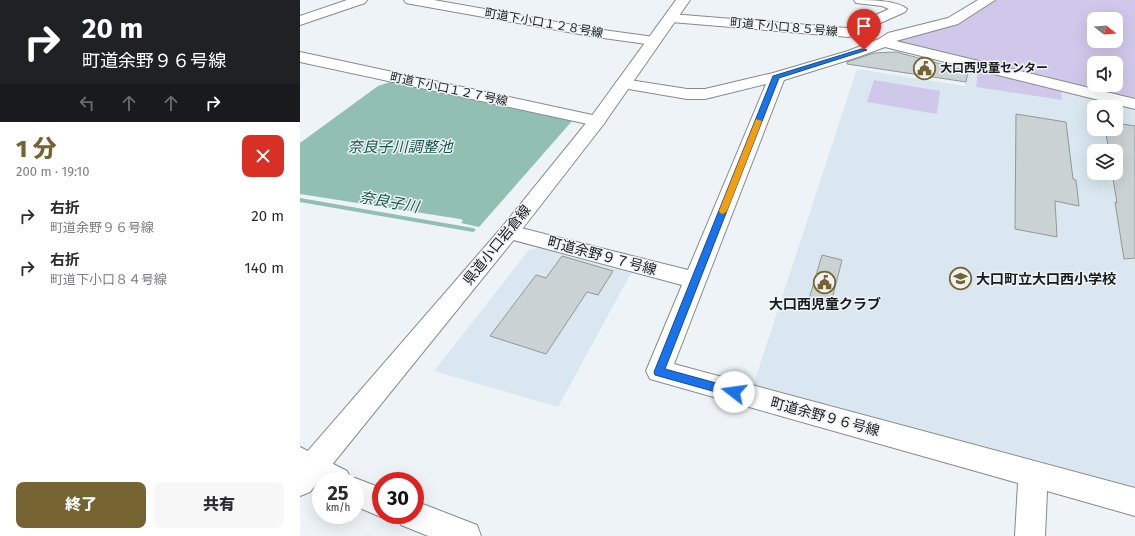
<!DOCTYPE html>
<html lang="ja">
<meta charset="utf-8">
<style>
body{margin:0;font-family:"Fira Sans","Noto Sans JP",sans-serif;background:#f7f7f7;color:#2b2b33;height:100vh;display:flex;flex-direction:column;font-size:15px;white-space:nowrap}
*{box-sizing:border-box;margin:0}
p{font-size:13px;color:#7c7c81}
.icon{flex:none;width:22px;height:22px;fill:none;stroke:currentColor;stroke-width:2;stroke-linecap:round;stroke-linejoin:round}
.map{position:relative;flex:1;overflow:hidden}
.drawer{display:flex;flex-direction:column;background:#fff;width:300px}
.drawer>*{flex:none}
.banner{background:#202124;color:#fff;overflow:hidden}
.needle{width:26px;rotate:107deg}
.fabs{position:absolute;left:787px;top:12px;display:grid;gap:8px}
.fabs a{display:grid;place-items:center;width:36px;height:36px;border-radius:8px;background:#fff;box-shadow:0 4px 16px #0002;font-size:20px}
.speed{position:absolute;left:12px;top:472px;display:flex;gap:8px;font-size:20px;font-weight:700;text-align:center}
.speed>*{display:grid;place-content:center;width:52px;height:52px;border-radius:50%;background:#fff;box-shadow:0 4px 16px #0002;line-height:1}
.speed small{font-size:10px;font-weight:400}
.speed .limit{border:6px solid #d22;background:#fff;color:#111}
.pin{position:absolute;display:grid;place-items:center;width:34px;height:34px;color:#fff;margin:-41px -17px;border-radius:50% 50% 50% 0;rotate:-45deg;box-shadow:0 0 4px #0007}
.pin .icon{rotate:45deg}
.me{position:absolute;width:44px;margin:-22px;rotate:285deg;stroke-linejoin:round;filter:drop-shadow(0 0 3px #0008)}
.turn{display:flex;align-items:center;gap:14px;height:84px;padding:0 16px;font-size:18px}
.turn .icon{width:52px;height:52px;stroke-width:2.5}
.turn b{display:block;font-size:28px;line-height:34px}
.lanes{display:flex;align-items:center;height:38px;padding:0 16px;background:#0003;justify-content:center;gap:20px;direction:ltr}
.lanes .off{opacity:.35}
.round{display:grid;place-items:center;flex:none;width:42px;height:42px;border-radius:8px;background:#f7f7f7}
.head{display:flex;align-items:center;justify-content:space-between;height:68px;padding:0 16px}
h1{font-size:24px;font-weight:800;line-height:30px;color:#766332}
.action{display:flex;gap:8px;margin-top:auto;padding:8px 16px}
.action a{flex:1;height:46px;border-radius:8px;background:#766332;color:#fff;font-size:16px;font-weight:800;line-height:46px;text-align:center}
.action a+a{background:#f7f7f7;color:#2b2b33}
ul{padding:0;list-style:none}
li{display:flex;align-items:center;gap:12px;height:52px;padding:0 16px}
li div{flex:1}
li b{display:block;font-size:15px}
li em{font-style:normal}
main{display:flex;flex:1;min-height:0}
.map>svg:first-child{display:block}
.built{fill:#dae7f0;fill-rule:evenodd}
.green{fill:#d0c8ea;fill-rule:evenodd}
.water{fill:#91bfb3}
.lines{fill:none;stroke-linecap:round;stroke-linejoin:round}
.stream{fill:#91bfb3;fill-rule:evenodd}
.building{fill:#cbd2d3;stroke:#919899}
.minor-casing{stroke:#858a8d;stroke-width:2}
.tertiary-casing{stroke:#858a8d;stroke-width:2}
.secondary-casing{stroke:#858a8d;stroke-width:2}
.minor{fill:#fff;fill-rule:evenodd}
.tertiary{fill:#fff;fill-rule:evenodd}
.secondary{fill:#fff;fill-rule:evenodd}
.route{fill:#1a73e8;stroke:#114b97}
.slow{fill:#f59e0b}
.labels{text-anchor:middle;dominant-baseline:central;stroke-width:3;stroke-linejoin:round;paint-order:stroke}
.far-street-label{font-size:12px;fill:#191b1c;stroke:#edf3f6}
.far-poi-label{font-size:12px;font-weight:bold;fill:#191b1c;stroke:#edf3f6;text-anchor:start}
.street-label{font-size:14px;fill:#191b1c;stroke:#edf3f6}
.poi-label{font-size:14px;font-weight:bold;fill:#191b1c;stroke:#edf3f6;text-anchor:start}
.water-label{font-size:15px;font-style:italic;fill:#165549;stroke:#edf3f6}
</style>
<main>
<section class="drawer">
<div class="banner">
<div class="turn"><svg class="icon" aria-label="right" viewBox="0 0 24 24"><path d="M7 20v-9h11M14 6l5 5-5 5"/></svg><div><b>20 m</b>町道余野９６号線</div></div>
<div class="lanes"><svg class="icon off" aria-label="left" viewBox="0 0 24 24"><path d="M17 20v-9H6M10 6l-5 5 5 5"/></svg><svg class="icon off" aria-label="ahead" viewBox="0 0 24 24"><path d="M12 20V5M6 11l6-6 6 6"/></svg><svg class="icon off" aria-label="ahead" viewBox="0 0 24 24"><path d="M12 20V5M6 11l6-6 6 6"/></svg><svg class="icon" aria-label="right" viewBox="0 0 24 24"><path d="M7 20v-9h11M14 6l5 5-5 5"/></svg></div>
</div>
<div class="head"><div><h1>1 分</h1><p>200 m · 19:10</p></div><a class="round" style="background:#d93025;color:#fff"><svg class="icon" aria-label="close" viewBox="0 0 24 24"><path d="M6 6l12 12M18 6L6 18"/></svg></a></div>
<ul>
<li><svg class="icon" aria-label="right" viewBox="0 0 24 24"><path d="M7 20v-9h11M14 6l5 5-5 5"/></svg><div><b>右折</b><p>町道余野９６号線</p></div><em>20 m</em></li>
<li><svg class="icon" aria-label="right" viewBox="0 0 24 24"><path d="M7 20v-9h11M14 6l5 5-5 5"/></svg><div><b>右折</b><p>町道下小口８４号線</p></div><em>140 m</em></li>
</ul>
<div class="action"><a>終了</a><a>共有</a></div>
</section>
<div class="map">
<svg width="835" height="536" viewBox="0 0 835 536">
<rect width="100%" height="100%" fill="#edf3f6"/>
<path class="built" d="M 668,67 L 835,109 L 835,489 L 453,386 L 557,69 L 665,86 ZM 794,107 L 816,107 L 816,129 L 794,129 ZM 794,151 L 816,151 L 816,173 L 794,173 Z
M 238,248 L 331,273 L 258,407 L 134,371 L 229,250 Z"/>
<path class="green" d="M 693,0 L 835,0 L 835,100 L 596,41 ZM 794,19 L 816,19 L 816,41 L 794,41 ZM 794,63 L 816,63 L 816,85 L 794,85 Z
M 684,71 L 761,90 L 762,100 L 676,87 L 678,72 Z
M 574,80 L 640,91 L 637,114 L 567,102 Z"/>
<path class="water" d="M 90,82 L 272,121 L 179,227 L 161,223 L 163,220 L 160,219 L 0,194 L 0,143 L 78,86 Z"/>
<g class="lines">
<path class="stream" d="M 0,198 L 173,228 L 176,230 L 173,232 L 0,202 Z"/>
</g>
<path class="building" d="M 596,52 L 668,71 L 666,82 L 547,64 L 547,62 L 574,53 Z
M 716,114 L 766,122 L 773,179 L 776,180 L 779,206 L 755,201 L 757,237 L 715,229 Z
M 816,123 L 835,126 L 835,258 L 824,259 L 815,202 L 817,203 L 812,173 L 816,173 L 816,151 L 809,151 L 805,129 L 816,129 Z
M 522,255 L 542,260 L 529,311 L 507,306 Z
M 262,256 L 313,271 L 298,295 L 287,292 L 246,354 L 190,336 L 236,275 L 246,278 Z"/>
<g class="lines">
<defs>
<path id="minor" d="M 47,0 L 67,0 L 65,3 L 0,25 L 0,16 Z
M 104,0 L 134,0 L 296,29 L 354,37 L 359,38 L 361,41 L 359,44 L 354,45 L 296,37 L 111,4 L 106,3 Z
M 554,0 C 569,0 597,0 607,9 L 605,12 L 549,37 L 371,22 L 366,21 L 364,18 L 366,15 L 371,14 L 547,28 L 589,9 L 582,6 L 556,3 Z
M 678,0 L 695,0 L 658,24 L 596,41 L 835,99 L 835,109 L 585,47 L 558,57 L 484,80 L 374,364 L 835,488 L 835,516 L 747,491 L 745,536 L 715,536 L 718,483 L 350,379 L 346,371 L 382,285 L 202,237 L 199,232 L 202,227 L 209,225 L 388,270 L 466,84 L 405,99 L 387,99 L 317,87 L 315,84 L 317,81 L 323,79 L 387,89 L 405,89 L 473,73 L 548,51 L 579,39 L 588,33 L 648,18 Z
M 0,52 L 297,116 L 303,117 L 306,121 L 303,125 L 297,126 L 0,62 Z"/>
<path id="tertiary" d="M 0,447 L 47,471 L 51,480 L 55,478 L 81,488 L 81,515 L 87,515 L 81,517 L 55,506 L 55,481 L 21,481 L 21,487 L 0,475 Z
M 115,501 L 177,525 L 181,536 L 128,536 L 101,525 L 97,515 L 115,515 Z"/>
<path id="secondary" d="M 376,0 L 390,0 L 303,125 L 216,237 L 10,492 L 0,496 L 0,460 L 202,227 L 291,117 Z"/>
</defs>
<use href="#minor" class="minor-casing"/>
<use href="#tertiary" class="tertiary-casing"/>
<use href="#secondary" class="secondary-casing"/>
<use href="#minor" class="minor"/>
<use href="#tertiary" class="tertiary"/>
<use href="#secondary" class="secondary"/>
</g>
<path class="route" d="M 561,49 L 567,50 L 479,78 L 365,369 L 438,389 L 439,392 L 438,395 L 434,397 L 355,375 L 354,372 L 473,76 Z"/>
<path class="slow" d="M 456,119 L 462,121 L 427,211 L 423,214 L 420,213 L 419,211 Z"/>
<defs>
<symbol id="civic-ring" viewBox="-11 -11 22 22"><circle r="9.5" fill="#edf3f6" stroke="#766332" stroke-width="1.5"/><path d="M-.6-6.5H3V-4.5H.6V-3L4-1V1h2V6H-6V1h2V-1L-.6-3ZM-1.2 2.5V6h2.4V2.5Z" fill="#766332"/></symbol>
<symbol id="school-ring" viewBox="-11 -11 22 22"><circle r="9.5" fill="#edf3f6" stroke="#766332" stroke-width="1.5"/><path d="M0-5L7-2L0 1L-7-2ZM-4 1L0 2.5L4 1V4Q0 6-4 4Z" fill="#766332"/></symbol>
</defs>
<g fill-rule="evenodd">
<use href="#civic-ring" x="612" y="56" width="25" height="25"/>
<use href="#school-ring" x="648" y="266" width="25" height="25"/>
<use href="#civic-ring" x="512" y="270" width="25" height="25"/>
</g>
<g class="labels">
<g class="far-street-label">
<text transform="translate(244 23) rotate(10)">町道下小口１２８号線</text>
<text transform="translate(484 27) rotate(5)">町道下小口８５号線</text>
<text transform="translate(149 89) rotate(12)">町道下小口１２７号線</text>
</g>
<g class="far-poi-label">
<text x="640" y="68">大口西児童センター</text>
</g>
<g class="street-label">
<text transform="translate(197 245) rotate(-51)">県道小口岩倉線</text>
<text transform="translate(302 256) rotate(15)">町道余野９７号線</text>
<text transform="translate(525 417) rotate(15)">町道余野９６号線</text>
</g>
<g class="poi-label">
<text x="676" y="279">大口町立大口西小学校</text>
<text x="525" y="304" text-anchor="middle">大口西児童クラブ</text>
</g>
<g class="water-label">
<text x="100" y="147">奈良子川調整池</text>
<text transform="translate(89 202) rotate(10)">奈良子川</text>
</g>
</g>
</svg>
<div class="fabs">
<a><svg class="needle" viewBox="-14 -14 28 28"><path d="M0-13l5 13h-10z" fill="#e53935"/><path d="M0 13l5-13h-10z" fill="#7c7c81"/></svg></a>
<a><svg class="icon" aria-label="sound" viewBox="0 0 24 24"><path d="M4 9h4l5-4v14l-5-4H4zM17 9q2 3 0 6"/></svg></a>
<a><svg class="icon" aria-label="search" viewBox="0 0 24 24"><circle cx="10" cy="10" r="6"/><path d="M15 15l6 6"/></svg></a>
<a><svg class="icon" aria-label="layers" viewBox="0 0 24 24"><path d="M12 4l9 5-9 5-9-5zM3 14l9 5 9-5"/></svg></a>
</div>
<div class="speed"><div>25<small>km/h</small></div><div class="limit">30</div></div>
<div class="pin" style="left:564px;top:50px;background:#d93025"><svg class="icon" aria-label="arrive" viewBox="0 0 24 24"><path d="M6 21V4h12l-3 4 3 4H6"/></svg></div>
<svg class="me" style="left:434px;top:392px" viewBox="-20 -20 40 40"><circle r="19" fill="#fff"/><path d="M0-13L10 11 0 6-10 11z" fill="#1a73e8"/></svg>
</div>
</main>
